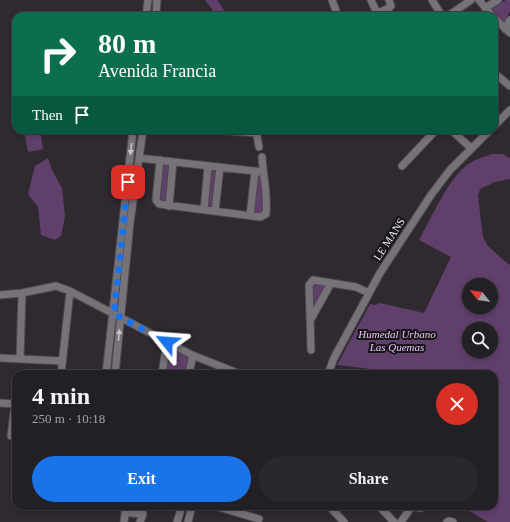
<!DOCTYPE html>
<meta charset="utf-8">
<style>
body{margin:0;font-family:Georgia,serif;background:#2a282c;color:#f1f3f6;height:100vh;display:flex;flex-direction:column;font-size:15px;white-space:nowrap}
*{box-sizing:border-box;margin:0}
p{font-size:13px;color:#a2a3a6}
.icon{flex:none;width:22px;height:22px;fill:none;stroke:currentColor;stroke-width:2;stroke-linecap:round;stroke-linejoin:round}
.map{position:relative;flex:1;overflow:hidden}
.sheet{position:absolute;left:12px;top:370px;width:486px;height:140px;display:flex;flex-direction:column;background:#222024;border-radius:12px;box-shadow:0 2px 6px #0003,0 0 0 1px #3f3e41}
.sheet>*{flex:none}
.guide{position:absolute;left:12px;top:12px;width:486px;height:122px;border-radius:12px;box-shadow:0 2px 6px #0003,0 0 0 1px #3f3e41;background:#0b6e4f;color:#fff;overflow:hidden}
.needle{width:26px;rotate:300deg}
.controls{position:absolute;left:462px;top:278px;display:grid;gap:8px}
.controls a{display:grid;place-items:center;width:36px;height:36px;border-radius:50%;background:#222024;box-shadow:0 2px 6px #0003,0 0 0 1px #3f3e41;font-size:20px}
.pin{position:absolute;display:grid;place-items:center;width:34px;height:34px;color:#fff;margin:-17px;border-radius:8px;box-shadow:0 2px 6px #0006}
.me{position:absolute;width:44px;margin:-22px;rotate:298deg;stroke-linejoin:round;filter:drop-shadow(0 0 3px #0008)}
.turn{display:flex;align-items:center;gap:14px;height:84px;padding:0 20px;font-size:18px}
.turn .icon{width:52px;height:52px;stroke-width:2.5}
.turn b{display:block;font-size:28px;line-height:34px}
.then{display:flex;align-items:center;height:38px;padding:0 20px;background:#0003;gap:8px;font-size:15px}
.round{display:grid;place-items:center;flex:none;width:42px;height:42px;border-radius:21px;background:#2a282c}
.overview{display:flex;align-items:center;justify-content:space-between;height:68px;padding:0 20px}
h1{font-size:24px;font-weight:700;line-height:30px}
.cta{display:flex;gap:8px;margin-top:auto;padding:8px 20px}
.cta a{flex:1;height:46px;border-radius:24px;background:#1a73e8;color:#fff;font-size:16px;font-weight:700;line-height:46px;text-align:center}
.cta a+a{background:#2a282c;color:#f1f3f6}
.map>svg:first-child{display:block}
.green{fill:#603f6b;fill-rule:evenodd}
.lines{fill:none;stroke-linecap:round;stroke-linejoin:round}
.minor-casing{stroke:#4c484d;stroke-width:9}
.minor{stroke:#767278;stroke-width:7}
.oneway{fill:#c7c3c8}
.route{stroke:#1a73e8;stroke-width:7;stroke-dasharray:0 12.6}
.labels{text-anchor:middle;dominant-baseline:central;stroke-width:4;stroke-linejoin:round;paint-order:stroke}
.street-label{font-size:11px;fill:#f2eff3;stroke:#151416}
.park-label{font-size:11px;font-style:italic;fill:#edc5fa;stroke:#151416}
</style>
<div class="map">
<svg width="510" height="522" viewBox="0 0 510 522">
<rect width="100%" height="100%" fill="#2e2a30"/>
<path class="green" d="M 205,0 L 217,0 L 228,16 L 217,16 Z
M 506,0 L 510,0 L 510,11 L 504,22 L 492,9 Z
M 24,130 L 40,130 L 43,149 L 28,152 Z
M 492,154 L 502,154 L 510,158 L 510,179 L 495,182 L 480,189 L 478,196 L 483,237 L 488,246 L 501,258 L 510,265 L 510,522 L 488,522 L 461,506 L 494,506 L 494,374 L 379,374 L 380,370 L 337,365 L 370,304 L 376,305 L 380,303 L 424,313 L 451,257 L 419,240 C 431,219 448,179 467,165 C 474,159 484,157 492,154 ZM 469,285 L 491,285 L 491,307 L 469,307 ZM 469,329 L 491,329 L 491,351 L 469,351 Z
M 48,158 L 52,170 L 62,188 L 65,216 L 61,236 L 55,240 L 41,235 L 38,207 L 28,194 L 35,166 Z
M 163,164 L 170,164 L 166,203 L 159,202 Z
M 210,169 L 217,169 L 213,208 L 206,207 Z
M 256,173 L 260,174 C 262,185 270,206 261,214 L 253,213 Z
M 315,282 L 328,283 L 314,310 L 312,284 Z
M 170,346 L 189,356 L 188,374 L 166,374 Z"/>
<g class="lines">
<defs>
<path id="minor" d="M 332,0 L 338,16
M 371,0 L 376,11 L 378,13 L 389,8 L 391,6 L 389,0
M 432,0 L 442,16
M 479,0 L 492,16
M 485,8 L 498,0
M 146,16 L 148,0
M 156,16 L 157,0
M 448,16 L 471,0
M 494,18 L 510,33
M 505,29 L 510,20
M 494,73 L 510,86
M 494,126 L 510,110
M 215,130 L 257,133
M 256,130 L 259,147
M 451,130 L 471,148
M 139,158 L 262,172
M 160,160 L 156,200 L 159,204 L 260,217 L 266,214 C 268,195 263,176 262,157
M 402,166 L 436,130
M 169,206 L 173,162
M 204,210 L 208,166
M 215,211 L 220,167
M 250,216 L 255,171
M 0,295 L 22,293 L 56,286 L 70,291 L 192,355 L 240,374
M 311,319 L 331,283
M 311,350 L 309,285 L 313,280 L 356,287 L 369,293
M 0,358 L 62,361
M 20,359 L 22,293
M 61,374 L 70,291
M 106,374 L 133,130
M 115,374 L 130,223 L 143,130
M 162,374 L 167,342
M 189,374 L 192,359 L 192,355
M 328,374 L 334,358 L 380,273 L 431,195 L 450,170 L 490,130
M 0,403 L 16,404
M 11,436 L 15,404
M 215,506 L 259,519
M 329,506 L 344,522
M 379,506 L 394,522
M 412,506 L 421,508
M 125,512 L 143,514 L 140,522
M 124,522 L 126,506
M 177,522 L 182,506
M 188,522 L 192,506
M 401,522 L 412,506
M 447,522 L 449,521 L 453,522"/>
</defs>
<use href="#minor" class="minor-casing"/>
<use href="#minor" class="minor"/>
</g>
<defs><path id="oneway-solid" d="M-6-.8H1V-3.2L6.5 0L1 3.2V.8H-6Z"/></defs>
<g class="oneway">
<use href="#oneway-solid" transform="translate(131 149) rotate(96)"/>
<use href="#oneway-solid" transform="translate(119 335) rotate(-84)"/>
</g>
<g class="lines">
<path class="route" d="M 128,182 L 114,314 L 167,342"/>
</g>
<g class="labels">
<g class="street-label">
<text transform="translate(389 239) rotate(-57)">LE MANS</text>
</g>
<g class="park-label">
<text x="397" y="334">Humedal Urbano<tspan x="397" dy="13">Las Quemas</tspan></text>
</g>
</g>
</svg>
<div class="controls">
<a><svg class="needle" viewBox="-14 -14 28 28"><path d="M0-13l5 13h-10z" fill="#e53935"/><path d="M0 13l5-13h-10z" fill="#a2a3a6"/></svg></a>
<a><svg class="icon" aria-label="search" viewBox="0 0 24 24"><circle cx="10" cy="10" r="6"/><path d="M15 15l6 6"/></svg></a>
</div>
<div class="pin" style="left:128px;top:182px;background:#d93025"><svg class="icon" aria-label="arrive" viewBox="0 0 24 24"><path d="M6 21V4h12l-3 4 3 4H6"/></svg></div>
<svg class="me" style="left:167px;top:342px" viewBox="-20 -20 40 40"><path d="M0-17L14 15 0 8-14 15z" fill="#1a73e8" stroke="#fff" stroke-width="4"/></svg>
<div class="guide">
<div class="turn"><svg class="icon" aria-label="right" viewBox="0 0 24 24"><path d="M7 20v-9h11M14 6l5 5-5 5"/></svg><div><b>80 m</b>Avenida Francia</div></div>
<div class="then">Then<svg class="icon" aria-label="arrive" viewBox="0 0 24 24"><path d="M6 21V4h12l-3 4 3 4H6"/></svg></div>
</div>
<section class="sheet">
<div class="overview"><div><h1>4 min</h1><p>250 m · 10:18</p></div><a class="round" style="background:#d93025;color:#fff"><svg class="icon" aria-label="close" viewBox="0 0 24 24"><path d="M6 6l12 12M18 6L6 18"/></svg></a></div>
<div class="cta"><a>Exit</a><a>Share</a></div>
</section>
</div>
